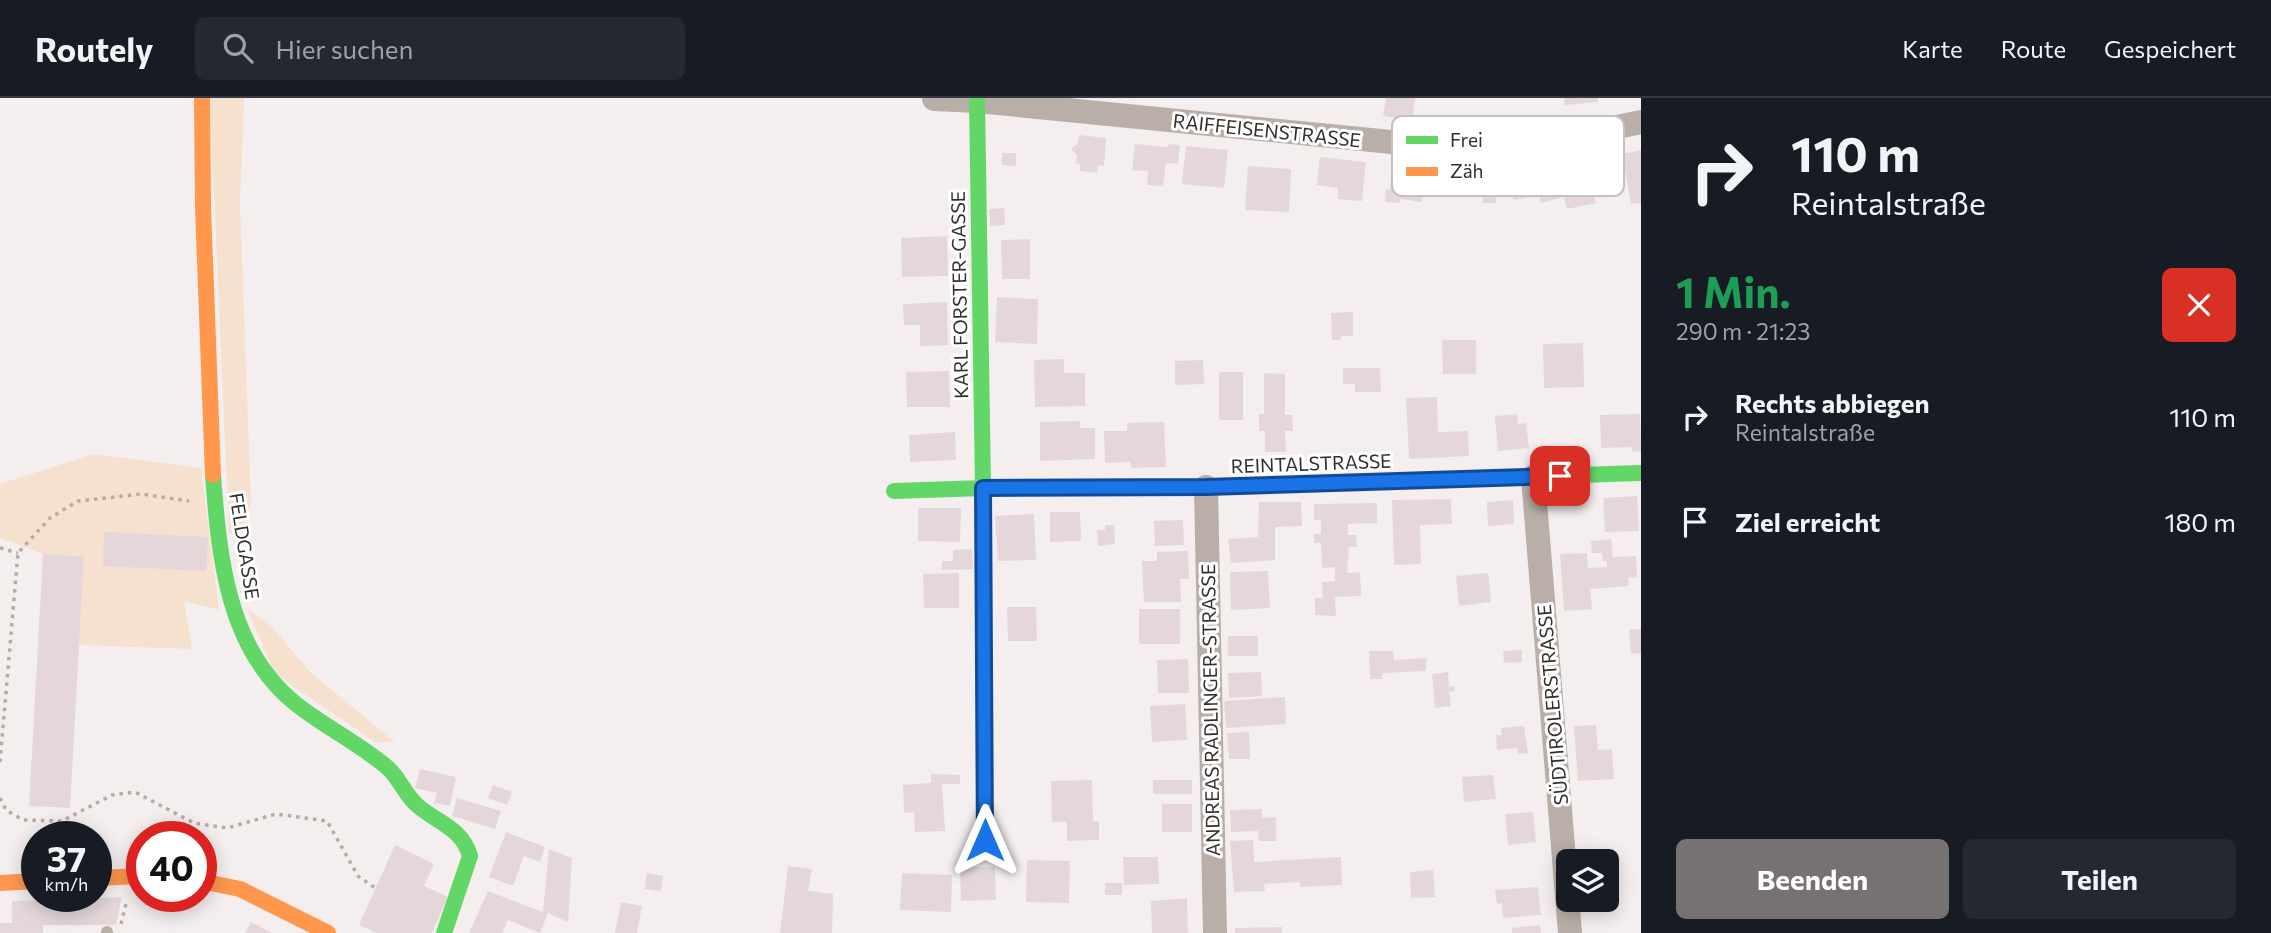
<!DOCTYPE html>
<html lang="de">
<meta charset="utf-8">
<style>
body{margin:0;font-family:Commissioner,sans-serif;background:#242831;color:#f1f3f6;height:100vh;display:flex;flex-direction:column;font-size:26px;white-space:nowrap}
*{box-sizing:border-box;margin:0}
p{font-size:23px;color:#9ea1a6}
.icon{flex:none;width:38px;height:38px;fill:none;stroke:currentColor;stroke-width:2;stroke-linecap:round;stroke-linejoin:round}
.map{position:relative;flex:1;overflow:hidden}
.panel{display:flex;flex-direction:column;background:#171b24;width:630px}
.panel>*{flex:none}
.guide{background:#171b24;color:#f1f3f6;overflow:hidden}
.buttons{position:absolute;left:1556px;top:751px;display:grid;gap:14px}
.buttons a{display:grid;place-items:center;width:63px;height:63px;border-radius:10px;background:#171b24;box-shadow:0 4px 18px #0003;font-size:35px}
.speed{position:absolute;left:21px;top:723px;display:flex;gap:14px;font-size:35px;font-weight:700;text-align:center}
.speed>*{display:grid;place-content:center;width:91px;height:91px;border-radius:50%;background:#171b24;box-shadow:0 4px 18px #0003;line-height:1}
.speed small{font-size:18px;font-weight:400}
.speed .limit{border:10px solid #d22;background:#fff;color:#111}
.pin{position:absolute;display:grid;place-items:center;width:60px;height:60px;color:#fff;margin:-30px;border-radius:14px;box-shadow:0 4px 10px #0006}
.me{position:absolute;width:77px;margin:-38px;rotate:0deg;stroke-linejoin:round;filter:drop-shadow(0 0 5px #0008)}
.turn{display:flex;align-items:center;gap:24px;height:147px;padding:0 35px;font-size:32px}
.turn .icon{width:91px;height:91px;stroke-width:2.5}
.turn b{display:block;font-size:49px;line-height:60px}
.round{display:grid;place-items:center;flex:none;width:74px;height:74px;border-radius:10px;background:#242831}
.head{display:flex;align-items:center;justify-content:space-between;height:119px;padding:0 35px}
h1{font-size:42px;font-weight:700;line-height:52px;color:#1e9e55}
.action{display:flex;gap:14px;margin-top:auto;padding:14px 35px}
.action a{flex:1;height:80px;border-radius:10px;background:#767271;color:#fff;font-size:28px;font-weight:700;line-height:80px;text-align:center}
.action a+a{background:#242831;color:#f1f3f6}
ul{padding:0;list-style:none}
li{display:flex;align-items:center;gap:21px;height:105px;padding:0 35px}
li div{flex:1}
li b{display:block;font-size:26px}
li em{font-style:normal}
header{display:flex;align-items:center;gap:42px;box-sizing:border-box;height:98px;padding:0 35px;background:#171b24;border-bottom:2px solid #363941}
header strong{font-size:33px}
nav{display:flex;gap:38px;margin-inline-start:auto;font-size:24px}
.search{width:490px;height:63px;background:#242831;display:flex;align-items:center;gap:18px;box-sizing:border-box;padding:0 24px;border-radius:10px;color:#9ea1a6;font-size:26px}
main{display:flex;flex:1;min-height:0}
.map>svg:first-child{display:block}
.green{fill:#f6e0ce}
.building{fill:#e5d7d9}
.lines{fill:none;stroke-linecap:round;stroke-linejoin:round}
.path{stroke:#b5aca8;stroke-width:3.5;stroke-dasharray:3.5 5;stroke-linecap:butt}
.lane{stroke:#b9aea8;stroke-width:12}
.street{stroke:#b9aea8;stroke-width:24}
.fast{stroke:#63d668;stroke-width:16}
.slow{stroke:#ff974d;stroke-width:16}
.route-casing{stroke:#114b97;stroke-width:18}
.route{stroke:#1a73e8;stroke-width:12}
.labels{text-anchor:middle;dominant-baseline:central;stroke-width:6;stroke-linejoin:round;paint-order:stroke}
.street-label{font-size:19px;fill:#322f2e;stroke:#fff}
.key{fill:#fff;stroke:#c2c1c0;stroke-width:2}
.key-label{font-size:19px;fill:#322f2e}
</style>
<header>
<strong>Routely</strong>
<div class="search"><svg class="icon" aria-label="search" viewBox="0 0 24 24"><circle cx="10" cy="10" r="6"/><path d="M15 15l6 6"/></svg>Hier suchen</div>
<nav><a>Karte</a><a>Route</a><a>Gespeichert</a></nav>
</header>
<main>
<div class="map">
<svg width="1641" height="835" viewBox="0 0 1641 835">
<rect width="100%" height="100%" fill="#f4efee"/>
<path class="green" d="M 210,0 L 244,0 L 240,105 L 251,407 L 241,441 L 229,435 Z
M 93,356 L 201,370 L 219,512 L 184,503 L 192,551 L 79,547 L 84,458 L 43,456 L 0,440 L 0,386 Z
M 247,510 L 272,529 L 311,575 L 395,644 L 375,644 L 274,575 Z"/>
<path class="building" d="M 1386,0 L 1415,0 L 1412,22 L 1383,18 Z
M 1564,0 L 1598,0 L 1598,4 L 1565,7 Z
M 1079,37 L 1106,40 L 1104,68 L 1098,67 L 1097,75 L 1080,73 L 1080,66 L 1076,65 L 1077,57 L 1071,51 L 1078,45 Z
M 1135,46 L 1168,49 L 1168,46 L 1180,47 L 1178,66 L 1166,65 L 1163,88 L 1147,87 L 1148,73 L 1132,72 Z
M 1186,48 L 1228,52 L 1224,90 L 1182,86 Z
M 1641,52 L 1641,105 L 1631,106 L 1622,56 Z
M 1002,55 L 1016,55 L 1016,68 L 1002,67 Z
M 1320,59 L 1366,64 L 1362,103 L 1338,101 L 1338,90 L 1317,87 Z
M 1586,60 L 1596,105 L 1567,111 L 1564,99 L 1541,105 L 1534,71 Z
M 1248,68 L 1291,71 L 1289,114 L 1245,112 Z
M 1404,69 L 1412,70 L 1411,75 L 1424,77 L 1422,104 L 1400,101 L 1400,105 L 1385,104 L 1386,91 L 1390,92 L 1392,73 L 1403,74 Z
M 1529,78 L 1533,99 L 1513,102 L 1510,81 Z
M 1482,81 L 1496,81 L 1496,105 L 1482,105 Z
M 1004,110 L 1005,127 L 990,128 L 989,111 Z
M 947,138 L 948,178 L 902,179 L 901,140 Z
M 1030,141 L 1030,181 L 1002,181 L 1001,142 Z
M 997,199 L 1038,201 L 1037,246 L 995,244 Z
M 947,204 L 948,247 L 920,248 L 920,227 L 904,227 L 903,206 Z
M 1353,214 L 1353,238 L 1341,238 L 1341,242 L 1332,242 L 1331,215 Z
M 1442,242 L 1476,242 L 1476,276 L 1443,276 Z
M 1583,245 L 1584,289 L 1544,290 L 1543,246 Z
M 1064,261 L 1064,275 L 1085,275 L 1085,308 L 1035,309 L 1034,262 Z
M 1203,262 L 1204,286 L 1175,287 L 1175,263 Z
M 1343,270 L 1380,270 L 1381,294 L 1355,294 L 1355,286 L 1343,286 Z
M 949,273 L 950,309 L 907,309 L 906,274 Z
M 1219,274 L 1243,274 L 1243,322 L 1219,322 Z
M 1264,275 L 1285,276 L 1285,317 L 1292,317 L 1293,333 L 1285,333 L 1286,354 L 1265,354 L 1265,333 L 1259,333 L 1259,316 L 1264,316 Z
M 1437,299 L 1438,334 L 1468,333 L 1469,358 L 1409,361 L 1406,300 Z
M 1517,316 L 1518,326 L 1526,325 L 1529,350 L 1498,353 L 1495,318 Z
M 1640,316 L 1641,353 L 1632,354 L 1631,349 L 1601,350 L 1600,317 Z
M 1080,323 L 1080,330 L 1095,330 L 1095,361 L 1040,363 L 1040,324 Z
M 1164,324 L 1166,369 L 1131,370 L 1131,364 L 1105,365 L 1104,333 L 1127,333 L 1127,325 Z
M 955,334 L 956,362 L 910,364 L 909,337 Z
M 1637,398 L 1639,433 L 1605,434 L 1603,400 Z
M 1451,401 L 1452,426 L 1420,427 L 1421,466 L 1394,467 L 1392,402 Z
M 1513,402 L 1514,426 L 1488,428 L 1487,404 Z
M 1259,404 L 1301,404 L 1302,428 L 1275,429 L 1275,462 L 1231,465 L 1228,441 L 1258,439 Z
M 1377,405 L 1377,425 L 1348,426 L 1348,437 L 1356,437 L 1357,449 L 1349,449 L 1347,475 L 1360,474 L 1361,498 L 1335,499 L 1336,518 L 1315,517 L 1315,500 L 1323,500 L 1322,484 L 1335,483 L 1335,469 L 1322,470 L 1321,445 L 1314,445 L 1314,436 L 1321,436 L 1321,422 L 1314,422 L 1314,406 Z
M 918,410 L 961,410 L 960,444 L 918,443 Z
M 1050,414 L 1080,414 L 1081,443 L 1050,444 Z
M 1034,416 L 1036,462 L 998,463 L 995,418 Z
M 1183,422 L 1184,447 L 1155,448 L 1154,423 Z
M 1105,427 L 1114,427 L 1115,446 L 1098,448 L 1097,432 L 1105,432 Z
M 104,434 L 208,439 L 206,473 L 103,468 Z
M 1611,441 L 1613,459 L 1636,458 L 1637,479 L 1628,480 L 1629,488 L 1590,491 L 1592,511 L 1564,513 L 1560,456 L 1587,455 L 1588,470 L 1607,469 L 1607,463 L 1603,463 L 1602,455 L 1592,455 L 1591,443 Z
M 972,451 L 973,471 L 942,472 L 942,463 L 953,463 L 953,452 Z
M 1188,453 L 1189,481 L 1180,481 L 1181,504 L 1144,504 L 1142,463 L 1157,463 L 1157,454 Z
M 43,456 L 84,458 L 70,710 L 29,708 Z
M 1268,473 L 1270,510 L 1231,512 L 1230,474 Z
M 959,475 L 959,510 L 924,510 L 923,476 Z
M 1488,475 L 1491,504 L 1459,508 L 1456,478 Z
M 1007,509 L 1036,509 L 1037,543 L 1008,543 Z
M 1139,511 L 1180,511 L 1180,546 L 1139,546 Z
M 1641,531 L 1641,555 L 1631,556 L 1629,532 Z
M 1228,538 L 1258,538 L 1258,558 L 1228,558 Z
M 1522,552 L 1522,564 L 1504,565 L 1503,553 Z
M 1369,553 L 1393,553 L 1394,562 L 1427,560 L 1426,573 L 1383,575 L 1382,581 L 1370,581 Z
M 1188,561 L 1189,595 L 1158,595 L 1157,562 Z
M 1261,574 L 1262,598 L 1229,600 L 1228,575 Z
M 1448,574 L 1449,589 L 1454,588 L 1455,593 L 1449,594 L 1451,608 L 1435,610 L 1432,576 Z
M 1285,599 L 1286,626 L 1226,630 L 1224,603 Z
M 1185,606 L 1187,642 L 1152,644 L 1150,608 Z
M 1596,627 L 1598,652 L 1612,651 L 1614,681 L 1578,683 L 1574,628 Z
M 1524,628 L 1528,655 L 1518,656 L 1517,650 L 1497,652 L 1496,637 L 1502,637 L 1501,630 Z
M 1249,634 L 1250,661 L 1229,661 L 1227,635 Z
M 420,671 L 456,679 L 450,708 L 434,705 L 437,695 L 415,690 Z
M 931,676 L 960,677 L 960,686 L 942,686 L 945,733 L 915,734 L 914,714 L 904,715 L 903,687 L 931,685 Z
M 1493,677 L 1496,701 L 1464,704 L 1462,679 Z
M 1092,682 L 1093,723 L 1099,724 L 1099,742 L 1067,743 L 1067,724 L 1052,724 L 1051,683 Z
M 1153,682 L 1192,682 L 1192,696 L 1153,696 Z
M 493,687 L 512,694 L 507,707 L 488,700 Z
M 457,700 L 501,713 L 495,731 L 452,718 Z
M 1162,706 L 1192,706 L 1192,734 L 1162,734 Z
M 1262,711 L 1262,720 L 1276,719 L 1276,743 L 1259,743 L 1258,733 L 1231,734 L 1230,712 Z
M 1533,714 L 1536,744 L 1508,747 L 1505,716 Z
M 506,734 L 545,749 L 540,764 L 524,758 L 513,788 L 489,779 Z
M 1253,742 L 1254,764 L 1341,759 L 1342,787 L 1300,789 L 1300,784 L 1264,786 L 1265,793 L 1234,794 L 1230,743 Z
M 395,747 L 434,766 L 424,788 L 448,799 L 432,835 L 377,835 L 359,827 Z
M 549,751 L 572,760 L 568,824 L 548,815 L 540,835 L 508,822 L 502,835 L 469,835 L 488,793 L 543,814 Z
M 1123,759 L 1158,759 L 1159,786 L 1124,787 Z
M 1027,762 L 1070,763 L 1069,805 L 1026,804 Z
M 788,768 L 812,771 L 808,793 L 833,796 L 832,835 L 780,835 Z
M 960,769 L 995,769 L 996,802 L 961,803 Z
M 1433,772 L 1435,799 L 1411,800 L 1410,774 Z
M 647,775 L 663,778 L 661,793 L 645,791 Z
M 902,775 L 952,777 L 951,814 L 900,812 Z
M 1105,785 L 1122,785 L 1122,797 L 1105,797 Z
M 1538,789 L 1541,817 L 1503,820 L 1502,805 L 1497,806 L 1495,792 Z
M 122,799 L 116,827 L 43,827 L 43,835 L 0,835 L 0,825 L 12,825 L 12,803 Z
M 1187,800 L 1188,835 L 1152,835 L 1151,803 Z
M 621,804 L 642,808 L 637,835 L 615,835 Z
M 251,824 L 272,835 L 245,835 Z
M 1540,827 L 1541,835 L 1512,835 L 1512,830 Z
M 1282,829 L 1282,835 L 1235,835 L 1235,830 Z"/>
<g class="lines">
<path class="path" d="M 0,450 L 18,455
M 0,664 L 18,455 L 50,420 L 78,403 L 142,396 L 189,403
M 0,700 L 6,712 L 23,722 L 62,723 L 112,697 L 135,694 L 194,725 L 227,730 L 276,716 L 327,723 L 358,778 L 375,790
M 121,826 L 126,806"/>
<path class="lane" d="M 107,834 L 107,835"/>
<path class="street" d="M 934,1 L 977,3 L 1452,50 L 1564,40 L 1641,24
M 1533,379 L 1570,835
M 1206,389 L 1215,835"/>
<path class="fast" d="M 977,3 L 983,390 L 984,742
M 213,377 C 219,458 227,551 296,606 C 325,629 360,646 388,670 C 400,681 405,697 418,708 C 438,725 462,730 470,758 L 444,835
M 894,393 L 983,390 L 1206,389 L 1641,375"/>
<path class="slow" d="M 202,0 L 203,109 L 213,377
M 96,780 L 142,778
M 201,783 L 240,791 L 328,835
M 0,785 L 37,783"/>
</g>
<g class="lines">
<defs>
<path id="route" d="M 985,742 L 983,390 L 1206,389 L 1560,378"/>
</defs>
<use href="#route" class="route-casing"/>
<use href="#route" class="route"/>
</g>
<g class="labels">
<g class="street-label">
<text transform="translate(1267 32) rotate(6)">RAIFFEISENSTRASSE</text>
<text transform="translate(959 197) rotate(-91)">KARL FORSTER-GASSE</text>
<text transform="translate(1311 365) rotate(-2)">REINTALSTRASSE</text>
<text transform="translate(245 448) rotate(81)">FELDGASSE</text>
<text transform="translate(1552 607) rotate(-95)">SÜDTIROLERSTRASSE</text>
<text transform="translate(1210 612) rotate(-91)">ANDREAS RADLINGER-STRASSE</text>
</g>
</g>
<rect x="1392" y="18" width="232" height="80" rx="10" class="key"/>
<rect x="1406" y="38" width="32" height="8" fill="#63d668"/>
<rect x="1406" y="69" width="32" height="9" fill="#ff974d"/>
<g class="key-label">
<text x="1450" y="49">Frei</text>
<text x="1450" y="80">Zäh</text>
</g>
</svg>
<div class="buttons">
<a><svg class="icon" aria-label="layers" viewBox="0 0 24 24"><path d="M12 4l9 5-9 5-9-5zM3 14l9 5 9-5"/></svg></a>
</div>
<div class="speed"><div>37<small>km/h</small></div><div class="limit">40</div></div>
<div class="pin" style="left:1560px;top:378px;background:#d93025"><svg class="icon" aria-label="arrive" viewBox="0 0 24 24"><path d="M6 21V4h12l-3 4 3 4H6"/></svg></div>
<svg class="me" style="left:985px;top:742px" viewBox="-20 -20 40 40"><path d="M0-17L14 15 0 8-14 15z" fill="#1a73e8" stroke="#fff" stroke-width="4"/></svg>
</div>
<section class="panel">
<div class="guide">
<div class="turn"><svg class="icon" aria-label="right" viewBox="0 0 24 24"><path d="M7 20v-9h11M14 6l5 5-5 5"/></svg><div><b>110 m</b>Reintalstraße</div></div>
</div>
<div class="head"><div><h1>1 Min.</h1><p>290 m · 21:23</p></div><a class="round" style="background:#d93025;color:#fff"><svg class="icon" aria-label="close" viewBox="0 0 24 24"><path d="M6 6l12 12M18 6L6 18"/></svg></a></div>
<ul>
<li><svg class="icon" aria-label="right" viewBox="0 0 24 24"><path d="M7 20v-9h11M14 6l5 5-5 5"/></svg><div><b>Rechts abbiegen</b><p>Reintalstraße</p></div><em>110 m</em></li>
<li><svg class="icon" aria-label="arrive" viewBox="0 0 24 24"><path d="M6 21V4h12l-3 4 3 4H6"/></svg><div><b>Ziel erreicht</b></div><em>180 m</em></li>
</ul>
<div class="action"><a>Beenden</a><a>Teilen</a></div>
</section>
</main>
